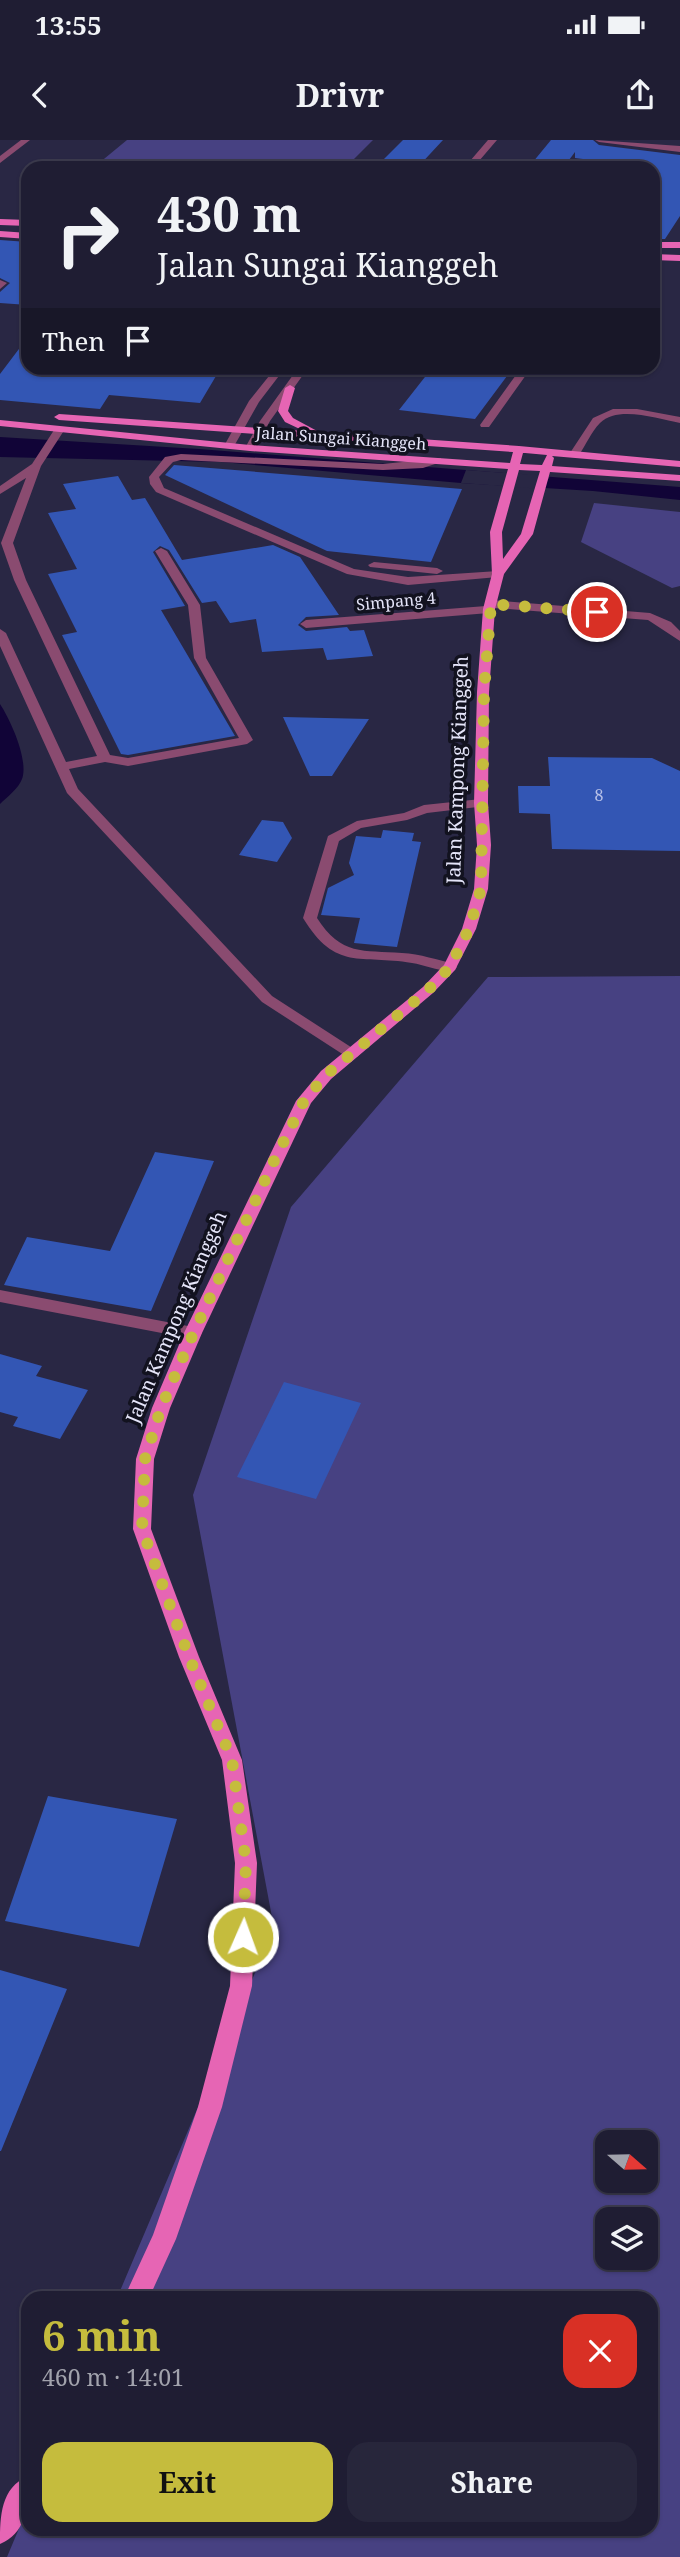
<!DOCTYPE html>
<meta charset="utf-8">
<style>
body{margin:0;font-family:"Noto Serif",serif;background:#27263b;color:#f1f3f6;height:100vh;display:flex;flex-direction:column;font-size:26px;white-space:nowrap}
*{box-sizing:border-box;margin:0}
p{font-size:23px;color:#a1a2ac}
.icon{flex:none;width:38px;height:38px;fill:none;stroke:currentColor;stroke-width:2;stroke-linecap:round;stroke-linejoin:round}
.map{position:relative;flex:1;overflow:hidden}
.drawer{position:absolute;left:21px;top:2151px;width:637px;height:245px;display:flex;flex-direction:column;background:#1f1d33;border-radius:21px;box-shadow:0 2px 5px #0004,0 0 0 2px #3c3b4e}
.drawer>*{flex:none}
.banner{position:absolute;left:21px;top:21px;width:639px;height:214px;border-radius:21px;box-shadow:0 2px 5px #0004,0 0 0 2px #3c3b4e;background:#1f1d33;color:#f1f3f6;overflow:hidden}
.needle{width:46px;rotate:110deg}
.fabs{position:absolute;left:595px;top:1990px;display:grid;gap:14px}
.fabs a{display:grid;place-items:center;width:63px;height:63px;border-radius:14px;background:#1f1d33;box-shadow:0 2px 5px #0004,0 0 0 2px #3c3b4e;font-size:35px}
.pin{position:absolute;display:grid;place-items:center;width:60px;height:60px;color:#fff;margin:-30px;border:4px solid #fff;border-radius:50%;box-shadow:0 2px 7px #0007}
.me{position:absolute;width:77px;margin:-38px;rotate:2deg;stroke-linejoin:round;filter:drop-shadow(0 0 5px #0008)}
.turn{display:flex;align-items:center;gap:24px;height:147px;padding:0 21px;font-size:32px}
.turn .icon{width:91px;height:91px;stroke-width:2.5}
.turn b{display:block;font-size:49px;line-height:60px}
.then{display:flex;align-items:center;height:66px;padding:0 21px;background:#0003;gap:14px;font-size:26px}
.round{display:grid;place-items:center;flex:none;width:74px;height:74px;border-radius:21px;background:#27263b}
.overview{display:flex;align-items:center;justify-content:space-between;height:119px;padding:0 21px}
h1{font-size:42px;font-weight:700;line-height:52px;color:#c5bc3d}
.action{display:flex;gap:14px;margin-top:auto;padding:14px 21px}
.action a{flex:1;height:80px;border-radius:21px;background:#c5bc3d;color:#111;font-size:28px;font-weight:700;line-height:80px;text-align:center}
.action a+a{background:#27263b;color:#f1f3f6}
.status{display:flex;justify-content:space-between;align-items:center;height:49px;padding:0 35px;background:#1f1d33;direction:ltr}
.status svg{height:19px;fill:currentColor}
header{display:flex;justify-content:space-between;align-items:center;height:91px;padding:0 21px;background:#1f1d33;font-size:32px;font-weight:700}
.map>svg:first-child{display:block}
.green{fill:#474182;fill-rule:evenodd}
.water{fill:#110437}
.pier{fill:#292744}
.building{fill:#3356b4}
.lines{fill:none;stroke-linecap:round;stroke-linejoin:round}
.minor{fill:#8a4b70;fill-rule:evenodd}
.major{fill:#e665b4;fill-rule:evenodd}
.route{stroke:#c5bc3d;stroke-width:12;stroke-dasharray:0 21.6}
.labels{text-anchor:middle;dominant-baseline:central;stroke-width:7;stroke-linejoin:round;paint-order:stroke}
.far-street-label{font-size:16px;fill:#e5e5f9;stroke:#12121f}
.number-label{font-size:16px;fill:#b8c1e8}
.street-label{font-size:19px;fill:#e5e5f9;stroke:#12121f}
</style>
<div class="status"><b>13:55</b><svg viewBox="0 0 49 12"><path d="M0 12V9h3v3zM5 12V6h3v6zM10 12V3h3v9zM15 12V0h3v12zM26 1h20v11H26zM47 4h2v5h-2z"/></svg></div>
<header><svg class="icon" aria-label="back" viewBox="0 0 24 24"><path d="M15 5l-7 7 7 7"/></svg>Drivr<svg class="icon" aria-label="share" viewBox="0 0 24 24"><path d="M12 15V3M7 8l5-5 5 5M5 13v7h14v-7"/></svg></header>
<div class="map">
<svg width="680" height="2417" viewBox="0 0 680 2417">
<rect width="100%" height="100%" fill="#292744"/>
<path class="green" d="M 127,0 L 373,0 L 345,28 L 93,28 Z
M 594,363 L 680,372 L 680,446 L 672,448 L 581,402 Z
M 680,836 L 680,2417 L 7,2417 L 28,2367 L 28,2389 L 651,2389 L 651,2158 L 117,2158 L 274,1788 L 193,1355 L 291,1067 L 488,837 ZM 607,2002 L 646,2002 L 646,2040 L 607,2040 ZM 607,2079 L 646,2079 L 646,2118 L 607,2118 Z"/>
<path class="water" d="M 0,297 L 199,309 L 680,347 L 680,360 L 593,351 L 461,343 L 221,322 L 0,317 Z
M 0,564 C 10,579 29,620 22,639 C 19,648 7,657 0,664 Z"/>
<path class="pier" d="M 466,330 L 550,336 L 543,349 L 461,343 Z"/>
<path class="building" d="M 403,0 L 443,0 L 417,28 L 375,28 Z
M 551,0 L 593,0 L 599,5 L 680,15 L 680,76 L 665,99 L 653,99 L 653,28 L 575,18 L 575,12 L 563,28 L 528,28 Z
M 0,100 L 28,102 L 28,165 L 0,163 L 0,152 L 10,143 L 0,138 Z
M 28,197 L 28,228 L 116,228 L 216,236 L 200,263 L 109,255 L 100,269 L 0,260 L 0,234 Z
M 432,228 L 513,228 L 475,279 L 399,270 Z
M 174,325 L 462,349 L 431,422 L 327,411 L 165,335 Z
M 118,336 L 132,360 L 145,358 L 182,420 L 273,405 L 300,417 L 339,475 L 306,477 L 298,485 L 306,491 L 347,487 L 350,491 L 364,490 L 373,516 L 327,520 L 323,508 L 262,512 L 256,479 L 230,483 L 216,461 L 202,463 L 169,410 L 160,406 L 153,412 L 185,466 L 161,470 L 235,596 L 128,615 L 121,614 L 62,495 L 77,492 L 48,434 L 77,429 L 48,373 L 76,369 L 63,344 Z
M 283,577 L 369,579 L 332,636 L 310,636 Z
M 548,617 L 652,618 L 680,631 L 680,711 L 552,709 L 550,674 L 519,673 L 518,646 L 550,646 Z
M 262,680 L 283,682 L 292,698 L 277,722 L 239,715 Z
M 383,690 L 414,693 L 412,701 L 421,702 L 397,807 L 354,803 L 360,778 L 321,775 L 328,748 L 354,735 L 349,723 L 356,696 L 381,698 Z
M 155,1012 L 214,1021 L 151,1171 L 4,1145 L 27,1097 L 110,1111 Z
M 0,1214 L 42,1226 L 36,1236 L 88,1250 L 60,1299 L 13,1286 L 18,1277 L 0,1272 Z
M 284,1242 L 361,1263 L 316,1359 L 237,1337 Z
M 48,1656 L 177,1679 L 139,1807 L 5,1781 Z
M 0,1830 L 67,1849 L 1,2011 L 0,2011 Z"/>
<g class="lines">
<path class="minor" d="M 21,0 L 30,0 L 0,23 L 0,16 Z
M 488,0 L 497,0 L 473,28 L 464,28 Z
M 595,0 L 680,6 L 680,12 L 599,2 Z
M 0,140 L 7,143 L 0,149 Z
M 206,228 L 285,228 L 259,262 L 233,308 L 224,306 L 249,261 L 269,236 L 211,231 Z
M 298,228 L 308,228 L 270,281 L 254,310 L 246,310 L 245,308 L 260,281 Z
M 521,228 L 531,228 L 489,287 L 481,287 L 480,285 Z
M 613,269 L 637,269 L 680,277 L 680,283 C 658,279 618,265 600,283 C 591,292 586,305 579,315 L 571,315 L 570,313 L 593,278 Z
M 56,287 L 65,289 L 41,326 L 13,403 L 26,440 L 110,615 L 128,618 L 239,598 L 194,518 L 188,465 L 155,411 L 161,408 L 167,411 L 200,465 L 206,518 L 253,600 L 247,604 L 128,626 L 105,622 L 69,629 L 78,649 L 272,856 L 357,911 L 360,914 L 357,917 L 347,917 L 262,862 L 67,653 L 0,506 L 0,489 L 6,493 L 66,622 L 97,616 L 14,440 L 1,403 L 26,338 L 0,354 L 0,346 L 32,324 Z
M 181,314 L 383,324 L 441,318 L 441,322 L 423,328 L 383,330 L 181,320 L 173,322 L 159,337 L 164,348 L 354,429 L 408,437 L 498,431 L 504,434 L 498,437 L 408,445 L 347,434 L 156,352 L 150,344 L 149,337 L 165,317 Z
M 374,422 L 437,428 L 443,431 L 437,434 L 370,427 L 368,425 Z
M 491,460 L 650,473 L 671,482 L 680,491 L 680,501 L 648,480 L 494,468 L 489,473 L 306,488 L 300,484 L 306,480 L 486,466 L 487,461 Z
M 481,659 L 488,663 L 486,666 L 427,673 L 407,680 L 361,688 L 339,701 L 317,778 C 341,816 363,810 402,813 C 420,814 438,820 455,824 L 457,827 L 455,830 C 442,833 426,825 412,823 C 360,814 336,832 303,778 L 328,696 L 357,681 L 404,673 L 424,665 Z
M 0,1150 L 193,1187 L 199,1189 L 202,1193 L 199,1197 L 193,1199 L 0,1162 Z"/>
<path class="major" d="M 0,79 L 28,80 L 28,86 L 0,85 Z
M 0,91 L 28,93 L 28,99 L 0,97 Z
M 653,102 L 680,102 L 680,108 L 653,108 Z
M 653,114 L 680,115 L 680,121 L 653,120 Z
M 290,245 L 295,248 L 288,271 L 293,278 L 319,292 L 519,306 L 680,321 L 680,327 L 552,316 L 554,318 L 552,326 L 680,335 L 680,341 L 550,332 L 533,394 L 504,434 L 495,469 L 489,552 L 488,663 L 491,705 L 488,749 L 476,789 L 455,830 L 433,853 L 331,939 L 311,963 L 202,1193 L 170,1268 L 154,1319 L 151,1389 L 199,1517 L 242,1620 L 257,1723 L 252,1846 L 222,1967 L 176,2099 L 149,2158 L 124,2158 L 153,2095 L 198,1967 L 230,1846 L 235,1723 L 222,1620 L 179,1517 L 133,1389 L 136,1319 L 152,1268 L 184,1193 L 296,961 L 321,931 L 423,847 L 444,825 L 462,789 L 474,749 L 477,705 L 474,663 L 477,552 L 483,469 L 492,434 L 490,392 L 508,329 L 250,311 L 0,286 L 0,280 L 250,305 L 510,323 L 513,312 L 59,280 L 54,277 L 59,274 L 304,291 L 285,282 L 278,271 L 285,248 ZM 523,313 L 525,313 L 547,315 L 542,325 L 520,324 ZM 519,330 L 540,331 L 521,394 L 503,419 L 502,392 Z
M 28,2336 C 28,2362 29,2392 0,2404 C 0,2378 0,2348 28,2336 Z"/>
</g>
<g class="lines">
<path class="route" d="M 243,1797 L 246,1723 L 232,1620 L 189,1517 L 142,1389 L 145,1319 L 161,1268 L 193,1194 L 273,1023 L 304,961 L 326,935 L 428,850 L 450,827 L 469,789 L 481,749 L 484,552 L 491,464 L 597,472"/>
</g>
<g class="labels">
<g class="far-street-label">
<text transform="translate(341 298) rotate(4)">Jalan Sungai Kianggeh</text>
<text transform="translate(396 461) rotate(-5)">Simpang 4</text>
</g>
<g class="number-label">
<text x="599" y="655">8</text>
</g>
<g class="street-label">
<text transform="translate(457 630) rotate(-88)">Jalan Kampong Kianggeh</text>
<text transform="translate(176 1177) rotate(-67)">Jalan Kampong Kianggeh</text>
</g>
</g>
</svg>
<div class="fabs">
<a><svg class="needle" viewBox="-14 -14 28 28"><path d="M0-13l5 13h-10z" fill="#e53935"/><path d="M0 13l5-13h-10z" fill="#a1a2ac"/></svg></a>
<a><svg class="icon" aria-label="layers" viewBox="0 0 24 24"><path d="M12 4l9 5-9 5-9-5zM3 14l9 5 9-5"/></svg></a>
</div>
<div class="pin" style="left:597px;top:472px;background:#d93025"><svg class="icon" aria-label="arrive" viewBox="0 0 24 24"><path d="M6 21V4h12l-3 4 3 4H6"/></svg></div>
<svg class="me" style="left:243px;top:1797px" viewBox="-20 -20 40 40"><circle r="17" fill="#c5bc3d" stroke="#fff" stroke-width="3"/><path d="M0-11L8 9 0 5-8 9z" fill="#fff"/></svg>
<div class="banner">
<div class="turn"><svg class="icon" aria-label="right" viewBox="0 0 24 24"><path d="M7 20v-9h11M14 6l5 5-5 5"/></svg><div><b>430 m</b>Jalan Sungai Kianggeh</div></div>
<div class="then">Then<svg class="icon" aria-label="arrive" viewBox="0 0 24 24"><path d="M6 21V4h12l-3 4 3 4H6"/></svg></div>
</div>
<section class="drawer">
<div class="overview"><div><h1>6 min</h1><p>460 m · 14:01</p></div><a class="round" style="background:#d93025;color:#fff"><svg class="icon" aria-label="close" viewBox="0 0 24 24"><path d="M6 6l12 12M18 6L6 18"/></svg></a></div>
<div class="action"><a>Exit</a><a>Share</a></div>
</section>
</div>
